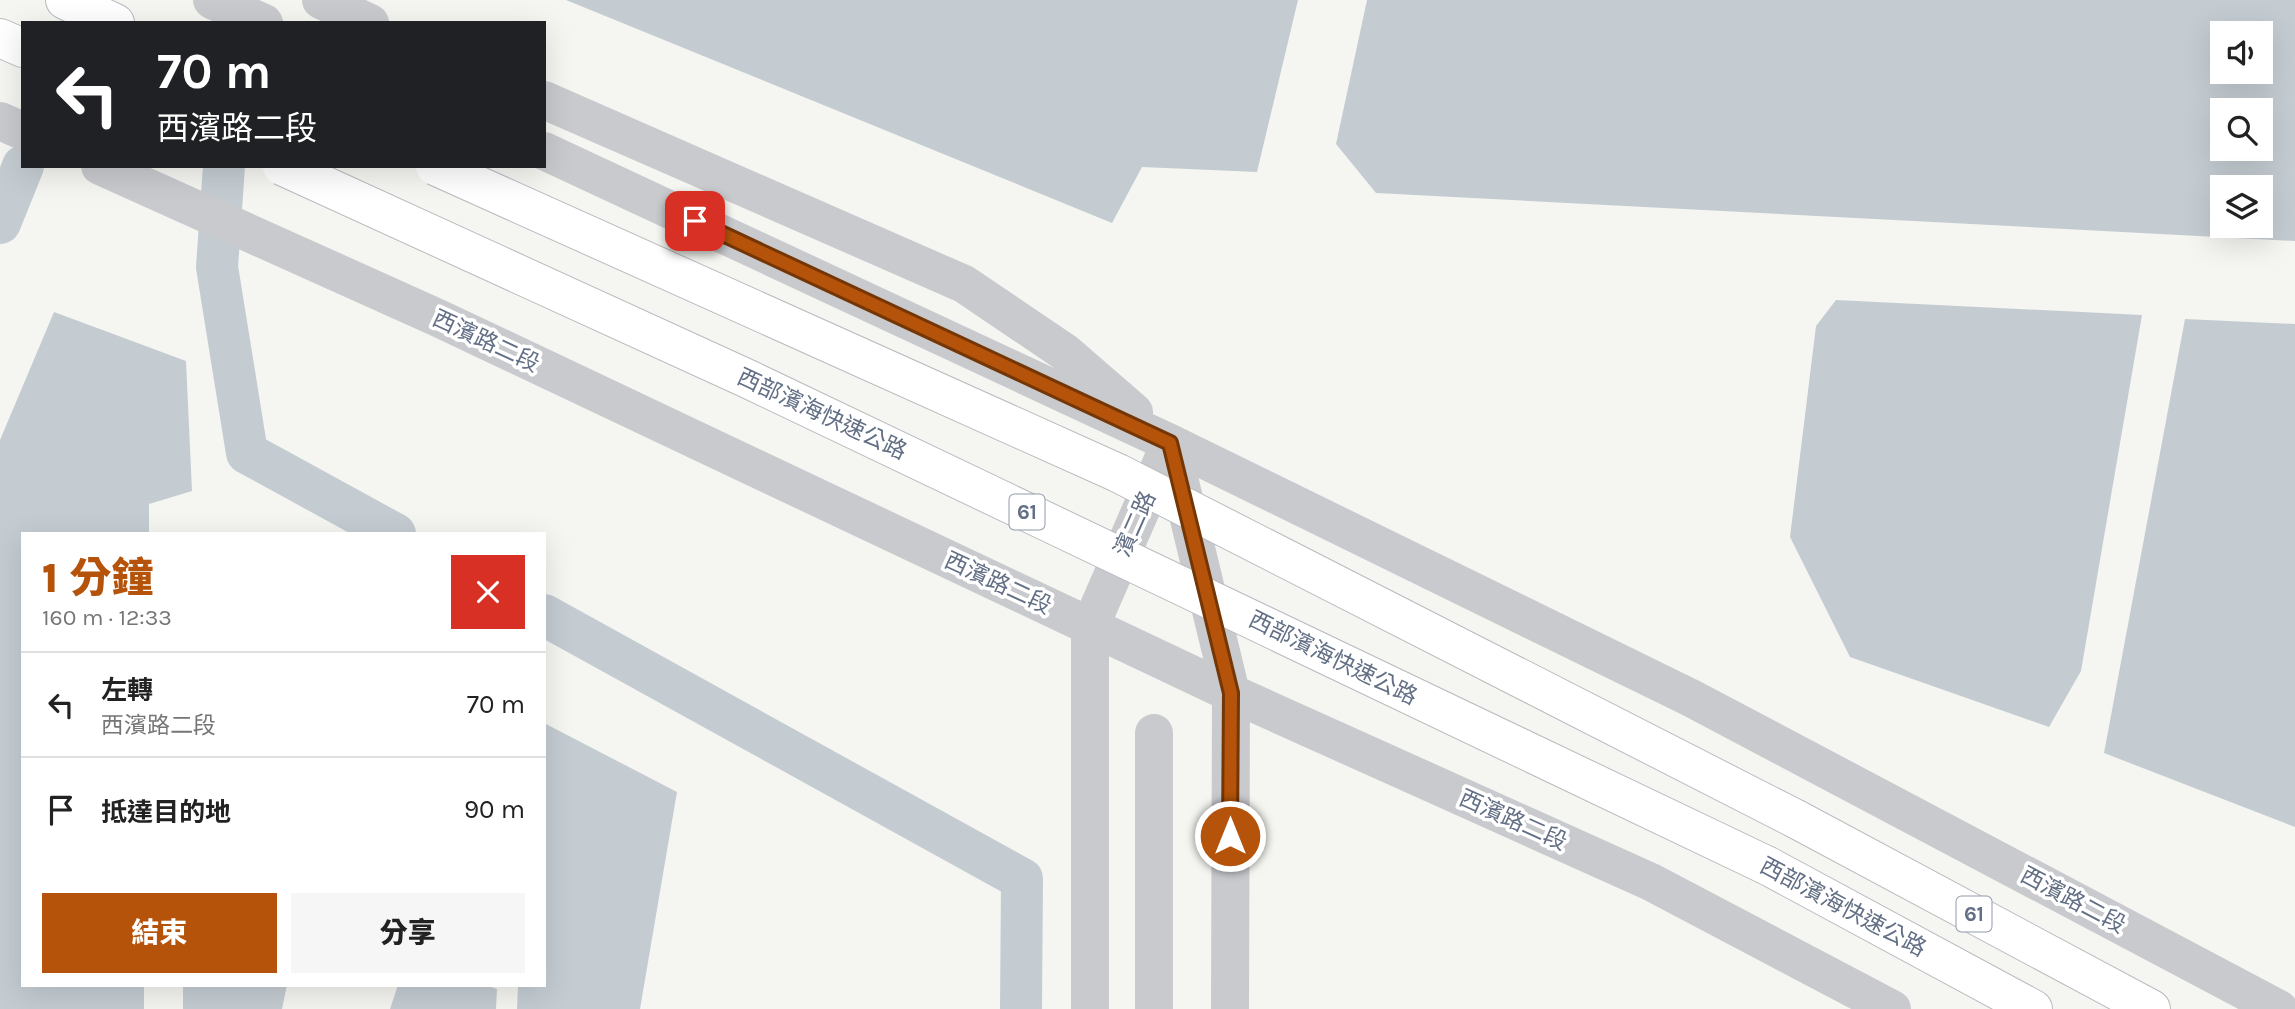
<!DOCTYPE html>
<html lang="zh-TW">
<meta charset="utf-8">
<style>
body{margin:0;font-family:Karla,"Noto Sans TC",sans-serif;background:#f6f6f6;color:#222;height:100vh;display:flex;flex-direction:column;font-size:26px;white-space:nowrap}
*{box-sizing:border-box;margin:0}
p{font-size:23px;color:#767676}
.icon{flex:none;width:38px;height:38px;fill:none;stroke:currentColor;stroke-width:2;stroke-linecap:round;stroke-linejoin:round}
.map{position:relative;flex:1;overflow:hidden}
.side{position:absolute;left:21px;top:532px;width:525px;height:455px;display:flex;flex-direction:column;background:#fff;border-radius:0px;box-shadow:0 7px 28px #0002}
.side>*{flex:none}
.top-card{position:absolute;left:21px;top:21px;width:525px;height:147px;border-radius:0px;box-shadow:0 7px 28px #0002;background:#202124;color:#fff;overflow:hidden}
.fabs{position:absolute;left:2210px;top:21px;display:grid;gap:14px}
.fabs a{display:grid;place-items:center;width:63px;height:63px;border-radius:0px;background:#fff;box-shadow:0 7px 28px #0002;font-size:35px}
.pin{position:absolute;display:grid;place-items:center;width:60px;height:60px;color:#fff;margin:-30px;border-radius:14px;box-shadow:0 4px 10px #0006}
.me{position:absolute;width:77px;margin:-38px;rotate:0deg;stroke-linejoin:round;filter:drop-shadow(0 0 5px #0008)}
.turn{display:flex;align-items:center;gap:24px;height:147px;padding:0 21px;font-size:32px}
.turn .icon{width:91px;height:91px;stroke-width:2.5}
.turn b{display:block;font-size:49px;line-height:60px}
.round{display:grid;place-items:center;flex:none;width:74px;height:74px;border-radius:0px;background:#f6f6f6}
.summary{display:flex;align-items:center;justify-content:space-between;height:119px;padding:0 21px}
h1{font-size:42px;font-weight:800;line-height:52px;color:#b45309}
.button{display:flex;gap:14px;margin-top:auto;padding:14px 21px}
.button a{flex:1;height:80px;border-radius:0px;background:#b45309;color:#fff;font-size:28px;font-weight:800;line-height:80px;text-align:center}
.button a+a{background:#f6f6f6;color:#222}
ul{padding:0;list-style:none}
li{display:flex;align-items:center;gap:21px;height:105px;padding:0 21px;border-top:2px solid #e0e0e0}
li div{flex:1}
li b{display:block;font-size:26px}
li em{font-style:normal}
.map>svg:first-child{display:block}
.water{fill:#c4ccd2;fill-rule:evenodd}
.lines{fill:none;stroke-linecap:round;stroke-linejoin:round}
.canal{stroke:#c4ccd2;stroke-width:42}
.highway-casing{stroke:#b9bbbf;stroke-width:40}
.minor{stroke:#c8cace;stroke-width:38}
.highway{stroke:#fff;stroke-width:38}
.highway-bridge-casing{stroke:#b9bbbf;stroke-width:40;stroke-linecap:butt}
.highway-bridge{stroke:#fff;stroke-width:38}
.route-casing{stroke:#753606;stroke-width:18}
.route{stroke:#b45309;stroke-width:12}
.labels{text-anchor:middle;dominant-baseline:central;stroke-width:7;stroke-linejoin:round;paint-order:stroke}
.shield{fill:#fff;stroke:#919aaa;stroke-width:2}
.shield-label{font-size:21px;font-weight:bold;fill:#626f85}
.street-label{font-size:23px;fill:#626f85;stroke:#fff}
</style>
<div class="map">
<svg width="2295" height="1009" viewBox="0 0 2295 1009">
<rect width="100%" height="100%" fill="#f5f6f1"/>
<path class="water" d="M 566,0 L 1298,0 L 1257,172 L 1142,167 L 1112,223 Z
M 1367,0 L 2295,0 L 2295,241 L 1376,193 L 1336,144 ZM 2261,33 L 2261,72 L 2222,72 L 2222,33 ZM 2222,110 L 2261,110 L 2261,149 L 2222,149 ZM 2261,187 L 2261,226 L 2222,226 L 2222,187 Z
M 1836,300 L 2142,315 L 2081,671 L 2049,727 L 1850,657 L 1790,537 L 1816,326 Z
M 54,312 L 186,361 L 192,491 L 149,504 L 149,534 L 23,534 L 23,985 L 144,985 L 144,1009 L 0,1009 L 0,440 Z
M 2185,319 L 2295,324 L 2295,827 L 2104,753 Z
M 544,723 L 677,792 L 640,1009 L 517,1009 L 518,985 L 544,985 Z
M 183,985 L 287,985 L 282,1009 L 183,1009 Z
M 398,985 L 486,985 L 497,989 L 496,1009 L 390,1009 Z"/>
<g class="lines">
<path class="canal" d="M 224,166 L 217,267 L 247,453 L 395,534
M 0,223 L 23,166
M 544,615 L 1022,879 L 1021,1009"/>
<defs>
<path id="highway" d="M 65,0 L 115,23
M 0,38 L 23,48
M 1796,819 L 2151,1009
M 1768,866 L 2033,1009"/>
</defs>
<use href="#highway" class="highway-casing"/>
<path class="minor" d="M 212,0 L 264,23
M 321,0 L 370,23
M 544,100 L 964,284 L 1066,353 L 1134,412
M 0,121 L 23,131
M 544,151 L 1170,443 L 1691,698 L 2279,1009
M 100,166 L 438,318 L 1231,693 L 1651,882 L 1892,1009
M 1180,482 L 1231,693 L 1230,1009
M 1154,733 L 1154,1009
M 1090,1009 L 1090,627 L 1170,443"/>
<use href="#highway" class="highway"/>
<defs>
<path id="highway-bridge" d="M 282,166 L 748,379 L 1768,866
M 435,166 L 1118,473 L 1796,819"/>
</defs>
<use href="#highway-bridge" class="highway-bridge-casing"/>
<use href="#highway-bridge" class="highway-bridge"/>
</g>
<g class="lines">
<defs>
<path id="route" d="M 695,221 L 1170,443 L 1231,693 L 1230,836"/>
</defs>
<use href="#route" class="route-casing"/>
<use href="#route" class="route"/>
</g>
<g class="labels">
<g class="shield">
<rect x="1009.5" y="494.5" width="35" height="35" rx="5"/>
<rect x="1956.5" y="896.5" width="35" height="35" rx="5"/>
</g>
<g class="shield-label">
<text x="1027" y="512">61</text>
<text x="1974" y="914">61</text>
</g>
<g class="street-label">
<text transform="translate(486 341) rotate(25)">西濱路二段</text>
<text transform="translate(822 414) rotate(25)">西部濱海快速公路</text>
<text transform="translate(1135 524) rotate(-66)">濱二路</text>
<text transform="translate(998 583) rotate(25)">西濱路二段</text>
<text transform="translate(1333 658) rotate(26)">西部濱海快速公路</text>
<text transform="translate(1513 820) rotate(24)">西濱路二段</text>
<text transform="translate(2073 900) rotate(28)">西濱路二段</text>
<text transform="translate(1843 907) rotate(28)">西部濱海快速公路</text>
</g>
</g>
</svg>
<div class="fabs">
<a><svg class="icon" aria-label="sound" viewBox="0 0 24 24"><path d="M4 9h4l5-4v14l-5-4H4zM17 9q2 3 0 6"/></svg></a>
<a><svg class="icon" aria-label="search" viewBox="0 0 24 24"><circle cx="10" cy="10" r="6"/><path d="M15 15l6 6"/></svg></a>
<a><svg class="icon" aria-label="layers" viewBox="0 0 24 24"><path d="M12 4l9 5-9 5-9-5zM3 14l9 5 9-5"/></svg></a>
</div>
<div class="pin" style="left:695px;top:221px;background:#d93025"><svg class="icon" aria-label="arrive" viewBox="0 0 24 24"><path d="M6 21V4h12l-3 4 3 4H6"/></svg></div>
<svg class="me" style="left:1230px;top:836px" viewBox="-20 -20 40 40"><circle r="17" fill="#b45309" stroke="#fff" stroke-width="3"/><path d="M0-11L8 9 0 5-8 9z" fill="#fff"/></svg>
<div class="top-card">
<div class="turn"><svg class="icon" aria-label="left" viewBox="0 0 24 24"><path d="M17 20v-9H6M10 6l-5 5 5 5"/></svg><div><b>70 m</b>西濱路二段</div></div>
</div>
<section class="side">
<div class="summary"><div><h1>1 分鐘</h1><p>160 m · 12:33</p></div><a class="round" style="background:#d93025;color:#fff"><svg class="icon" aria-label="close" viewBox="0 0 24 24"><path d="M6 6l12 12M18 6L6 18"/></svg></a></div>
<ul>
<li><svg class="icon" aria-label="left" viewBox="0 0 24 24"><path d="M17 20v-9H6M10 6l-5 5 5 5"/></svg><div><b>左轉</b><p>西濱路二段</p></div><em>70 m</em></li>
<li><svg class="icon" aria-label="arrive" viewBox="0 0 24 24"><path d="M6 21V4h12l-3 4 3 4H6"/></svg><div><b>抵達目的地</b></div><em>90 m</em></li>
</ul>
<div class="button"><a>結束</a><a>分享</a></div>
</section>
</div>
